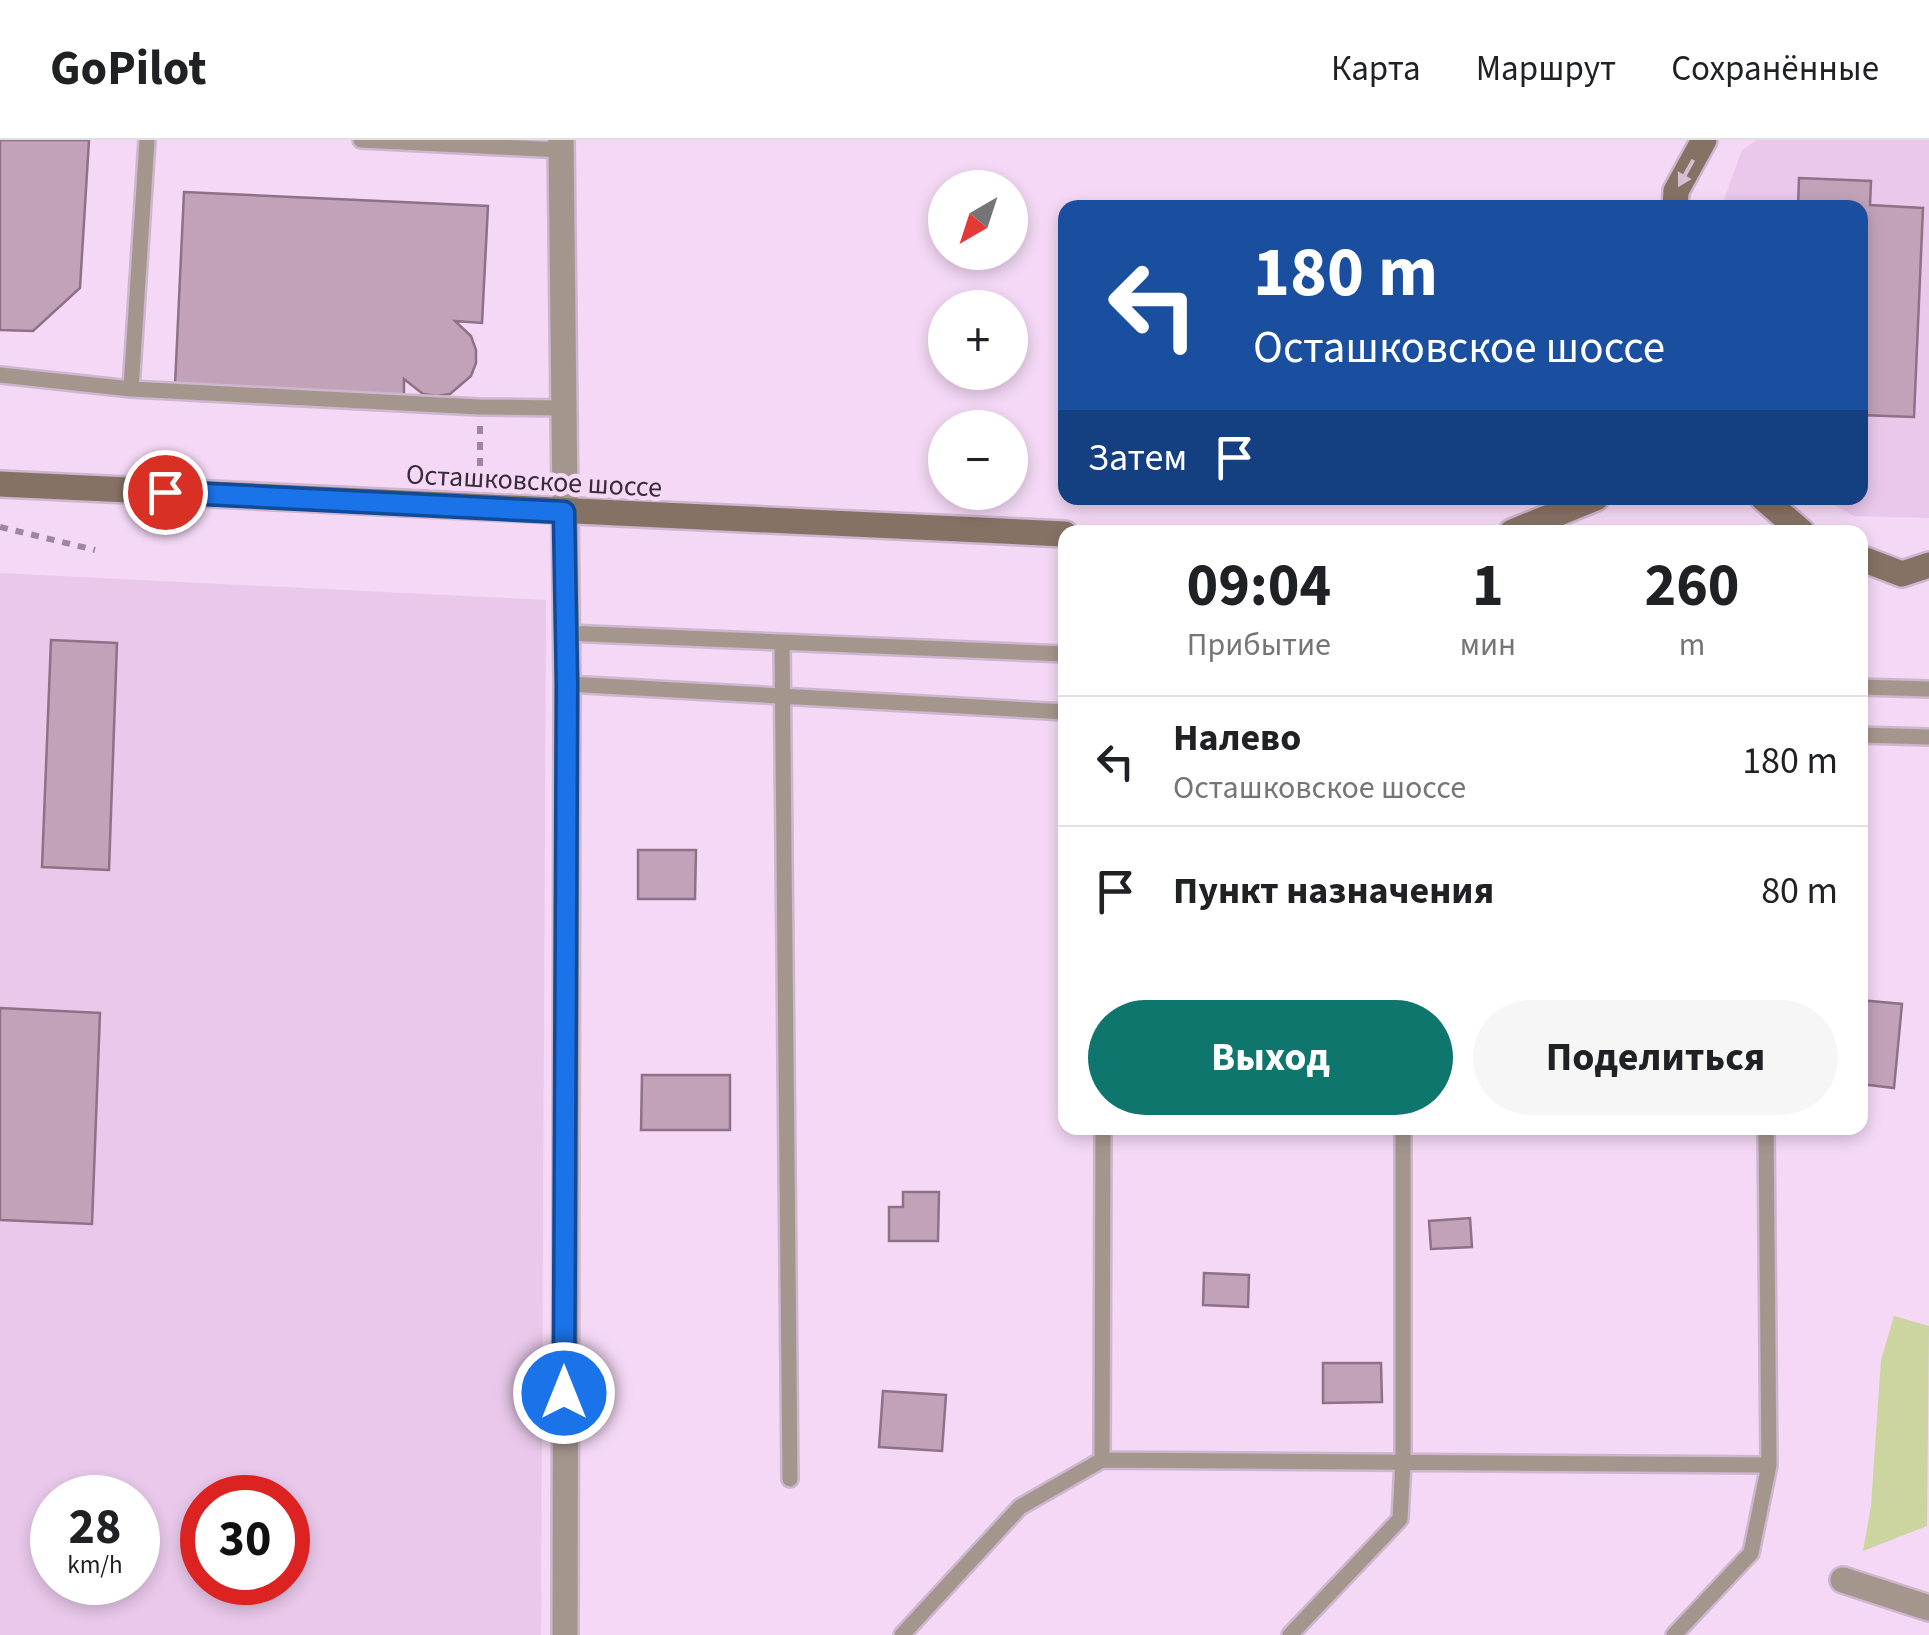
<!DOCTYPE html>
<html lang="ru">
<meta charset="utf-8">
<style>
body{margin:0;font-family:"Source Sans 3",sans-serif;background:#f6f6f6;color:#202124;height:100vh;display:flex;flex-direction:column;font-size:38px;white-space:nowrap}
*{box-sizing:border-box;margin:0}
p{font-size:32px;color:#757577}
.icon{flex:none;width:55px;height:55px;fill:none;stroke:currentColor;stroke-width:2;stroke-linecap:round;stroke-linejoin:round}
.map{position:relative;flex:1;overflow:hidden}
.drawer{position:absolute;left:1058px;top:385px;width:810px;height:610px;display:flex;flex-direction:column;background:#fff;border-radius:20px;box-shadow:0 5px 15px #0003}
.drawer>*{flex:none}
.guide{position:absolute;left:1058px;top:60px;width:810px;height:305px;border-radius:20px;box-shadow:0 5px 15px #0003;background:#1a4fa0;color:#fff;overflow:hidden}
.needle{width:65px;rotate:219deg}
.controls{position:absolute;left:928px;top:30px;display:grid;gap:20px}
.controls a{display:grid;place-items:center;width:100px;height:100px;border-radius:50%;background:#fff;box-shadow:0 5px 15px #0003;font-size:50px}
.speed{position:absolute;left:30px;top:1335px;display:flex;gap:20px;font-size:50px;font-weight:700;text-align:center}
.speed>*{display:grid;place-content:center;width:130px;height:130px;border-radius:50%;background:#fff;box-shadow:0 5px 15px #0003;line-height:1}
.speed small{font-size:25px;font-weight:400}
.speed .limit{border:15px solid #d22;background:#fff;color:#111}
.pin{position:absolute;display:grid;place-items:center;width:85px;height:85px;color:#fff;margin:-42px;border:5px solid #fff;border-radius:50%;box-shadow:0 2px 10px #0007}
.me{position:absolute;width:110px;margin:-55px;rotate:0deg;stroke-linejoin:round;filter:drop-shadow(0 0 8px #0008)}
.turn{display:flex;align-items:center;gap:35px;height:210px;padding:0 30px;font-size:45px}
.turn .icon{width:130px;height:130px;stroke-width:2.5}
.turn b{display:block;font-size:70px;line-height:85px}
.then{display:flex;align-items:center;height:95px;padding:0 30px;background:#0003;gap:20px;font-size:38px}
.eta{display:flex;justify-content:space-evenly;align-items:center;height:170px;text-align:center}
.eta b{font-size:60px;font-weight:700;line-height:70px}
.primary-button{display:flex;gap:20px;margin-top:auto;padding:20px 30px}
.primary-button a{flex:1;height:115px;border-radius:60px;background:#0f766e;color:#fff;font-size:40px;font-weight:700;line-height:115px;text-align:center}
.primary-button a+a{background:#f6f6f6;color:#202124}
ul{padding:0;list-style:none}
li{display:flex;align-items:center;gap:30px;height:130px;padding:0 30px;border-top:2px solid #e0e0e0}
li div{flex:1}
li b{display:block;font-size:38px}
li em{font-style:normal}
header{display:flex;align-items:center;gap:60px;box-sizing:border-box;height:140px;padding:0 50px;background:#fff;border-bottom:2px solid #e0e0e0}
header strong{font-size:48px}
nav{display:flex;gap:55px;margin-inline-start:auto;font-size:35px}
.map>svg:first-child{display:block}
.built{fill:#e9c8eb;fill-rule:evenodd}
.green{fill:#ccd4a0}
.building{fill:#c1a2b9;stroke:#8e7187;stroke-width:2.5}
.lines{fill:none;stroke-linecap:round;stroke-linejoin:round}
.service-casing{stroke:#ceb6cf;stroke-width:20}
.minor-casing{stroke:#ceb6cf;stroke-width:30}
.secondary-casing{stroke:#ceb6cf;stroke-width:30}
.path{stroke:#9c889c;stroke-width:6;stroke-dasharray:8 8;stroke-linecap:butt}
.service{stroke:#a5968d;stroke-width:15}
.minor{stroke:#a5968d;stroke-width:25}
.secondary{stroke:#867265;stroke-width:25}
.oneway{fill:#d8bed1}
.route-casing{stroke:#114b97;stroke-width:25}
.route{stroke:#1a73e8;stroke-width:18}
.labels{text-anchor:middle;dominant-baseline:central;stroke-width:9;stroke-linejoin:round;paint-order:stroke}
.street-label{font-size:28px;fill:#372c37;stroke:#f4d8f5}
</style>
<header>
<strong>GoPilot</strong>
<nav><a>Карта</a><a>Маршрут</a><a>Сохранённые</a></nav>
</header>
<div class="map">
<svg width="1929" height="1495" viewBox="0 0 1929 1495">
<rect width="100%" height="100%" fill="#f4d8f5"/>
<path class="built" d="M 1757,0 L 1929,0 L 1929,378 L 1854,376 L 1821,358 L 1860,358 L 1860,68 L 1721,68 L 1742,10 Z
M 0,433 L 546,460 L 541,1495 L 0,1495 ZM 52,1358 L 138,1358 L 138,1442 L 52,1442 ZM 202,1358 L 288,1358 L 288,1442 L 202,1442 Z"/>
<path class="green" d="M 1894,1176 L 1929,1186 L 1927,1386 L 1863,1411 L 1871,1366 L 1881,1220 Z"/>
<path class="building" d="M 0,0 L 89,0 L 80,148 L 33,191 L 0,190 Z
M 1799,38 L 1871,41 L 1870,65 L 1923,68 L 1914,277 L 1860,275 L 1860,68 L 1798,68 Z
M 184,52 L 488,66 L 482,183 L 455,181 L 471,196 L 476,210 L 476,223 L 471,236 L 450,254 L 437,256 L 423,254 L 404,239 L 404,256 L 175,245 Z
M 51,500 L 117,503 L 109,730 L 42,727 Z
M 638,710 L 696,710 L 695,759 L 638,759 Z
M 1860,860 L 1902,864 L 1894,948 L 1860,944 Z
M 0,868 L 100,873 L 92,1084 L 0,1080 Z
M 642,935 L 730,935 L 730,990 L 641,990 Z
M 903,1052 L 939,1052 L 938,1101 L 889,1101 L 889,1067 L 903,1067 Z
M 1470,1078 L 1472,1107 L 1431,1109 L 1429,1081 Z
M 1204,1133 L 1249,1135 L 1248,1167 L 1203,1165 Z
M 1323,1223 L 1381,1223 L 1382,1262 L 1323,1263 Z
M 883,1251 L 946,1255 L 942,1311 L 879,1307 Z"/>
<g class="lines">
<defs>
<path id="service" d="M 361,0 L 561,10
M 0,235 L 131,249 L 147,0
M 131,249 L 479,267 L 562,268
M 566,493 L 1065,514
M 782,502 L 790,1339
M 567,544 L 1065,572
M 1860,547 L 1929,549
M 1860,595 L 1929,597
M 1102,1320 L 1103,988
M 902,1495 L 1020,1367 L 1102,1320 L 1769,1325
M 1290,1495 L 1400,1379 L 1403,1322 L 1403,988
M 1674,1495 L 1751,1413 L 1769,1325 L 1766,988"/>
<path id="minor" d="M 561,0 L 567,544 L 565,1495
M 1843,1440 L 1929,1468"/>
<path id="secondary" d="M 1675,68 L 1676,51 L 1704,0
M 0,344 L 1065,394
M 1763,358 L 1802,392
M 1512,392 L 1596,358
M 1860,418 L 1902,434 L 1929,425"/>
</defs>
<use href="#service" class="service-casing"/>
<use href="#minor" class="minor-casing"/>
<use href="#secondary" class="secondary-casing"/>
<path class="path" d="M 480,286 L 480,330
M 0,387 L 95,410"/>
<use href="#service" class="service"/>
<use href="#minor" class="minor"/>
<use href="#secondary" class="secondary"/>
</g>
<defs><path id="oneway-solid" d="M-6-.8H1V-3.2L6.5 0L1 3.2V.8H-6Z" transform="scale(2.5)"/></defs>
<use class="oneway" href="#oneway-solid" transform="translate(1686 33) rotate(119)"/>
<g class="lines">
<defs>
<path id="route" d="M 165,352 L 564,372 L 567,544 L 564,1253"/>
</defs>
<use href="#route" class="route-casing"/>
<use href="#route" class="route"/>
</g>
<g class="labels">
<g class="street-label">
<text transform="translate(534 341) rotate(3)">Осташковское шоссе</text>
</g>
</g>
</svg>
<div class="controls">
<a><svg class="needle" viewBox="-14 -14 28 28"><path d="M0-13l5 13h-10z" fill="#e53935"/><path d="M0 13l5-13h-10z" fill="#757577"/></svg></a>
<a>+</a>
<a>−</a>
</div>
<div class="speed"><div>28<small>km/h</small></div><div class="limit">30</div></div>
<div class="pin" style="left:165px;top:352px;background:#d93025"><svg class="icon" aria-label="arrive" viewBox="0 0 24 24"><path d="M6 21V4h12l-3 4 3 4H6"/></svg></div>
<svg class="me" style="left:564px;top:1253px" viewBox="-20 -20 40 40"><circle r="17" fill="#1a73e8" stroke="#fff" stroke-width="3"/><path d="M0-11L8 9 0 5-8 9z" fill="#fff"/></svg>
<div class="guide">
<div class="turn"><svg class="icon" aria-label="left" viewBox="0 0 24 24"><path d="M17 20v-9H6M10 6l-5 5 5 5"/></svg><div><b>180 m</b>Осташковское шоссе</div></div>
<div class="then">Затем<svg class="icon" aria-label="arrive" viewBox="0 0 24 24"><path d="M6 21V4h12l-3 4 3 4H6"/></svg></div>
</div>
<section class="drawer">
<div class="eta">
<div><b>09:04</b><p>Прибытие</p></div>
<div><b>1</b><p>мин</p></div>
<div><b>260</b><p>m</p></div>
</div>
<ul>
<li><svg class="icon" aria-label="left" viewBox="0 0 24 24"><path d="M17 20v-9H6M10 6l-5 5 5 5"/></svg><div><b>Налево</b><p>Осташковское шоссе</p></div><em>180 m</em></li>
<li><svg class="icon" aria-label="arrive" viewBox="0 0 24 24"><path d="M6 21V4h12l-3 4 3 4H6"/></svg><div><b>Пункт назначения</b></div><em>80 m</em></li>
</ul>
<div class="primary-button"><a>Выход</a><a>Поделиться</a></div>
</section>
</div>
